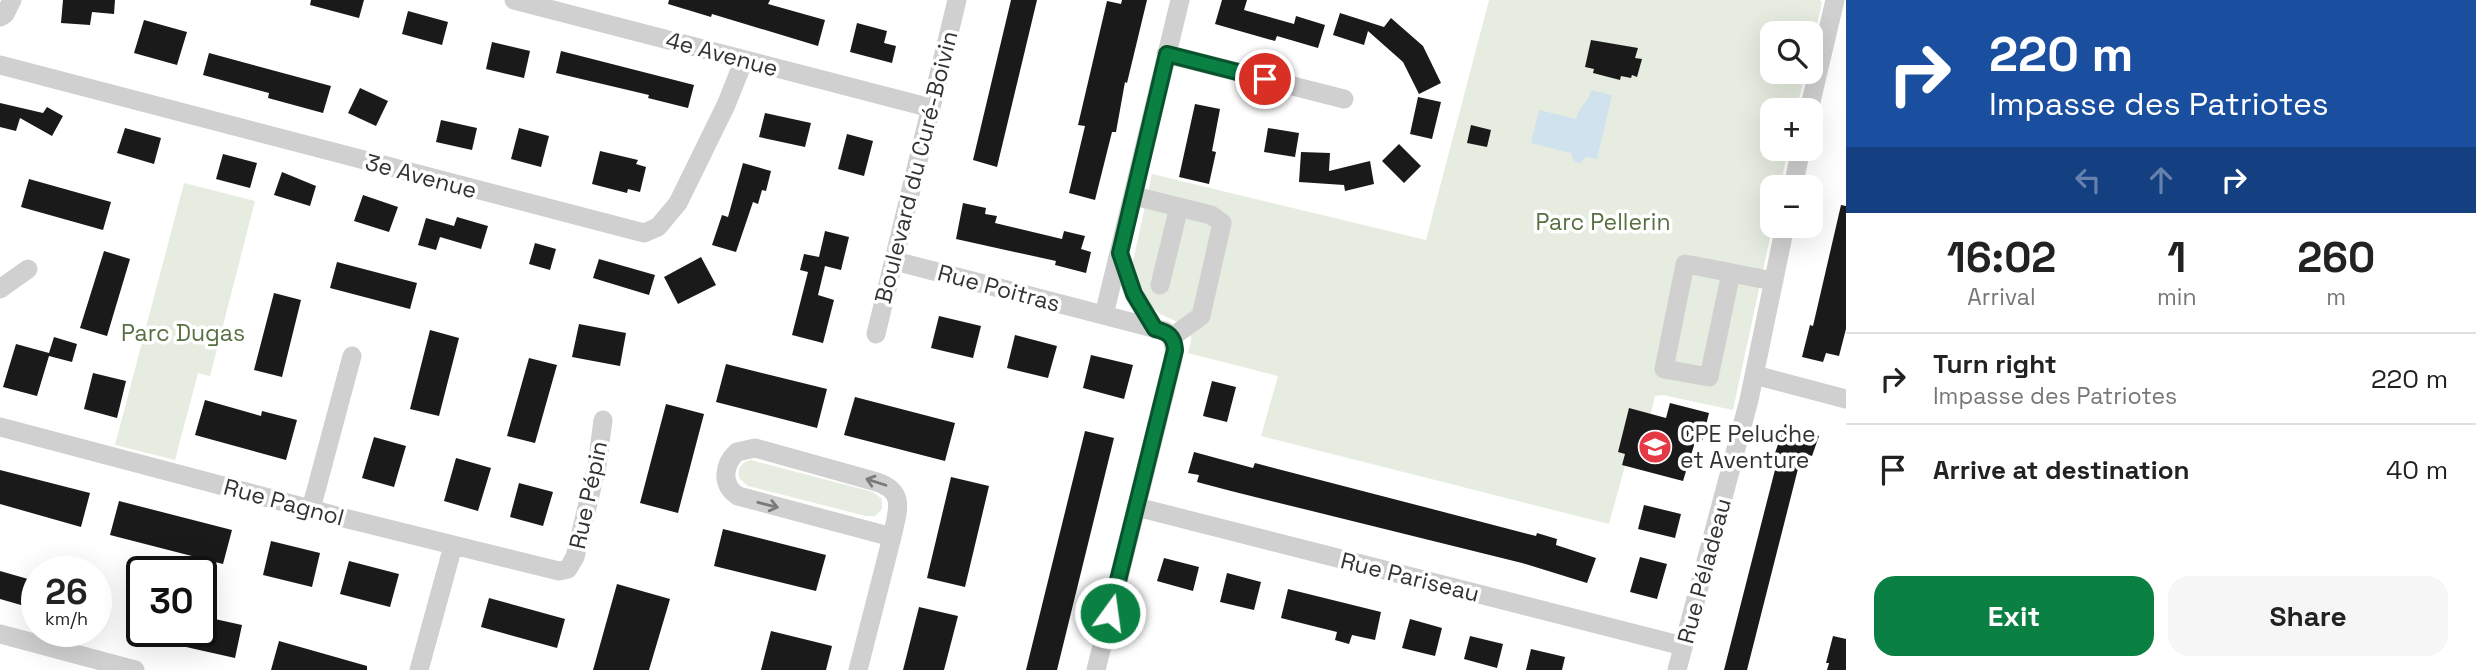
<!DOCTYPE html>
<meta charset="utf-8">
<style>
body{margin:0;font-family:"Space Grotesk",sans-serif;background:#f6f6f6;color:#222;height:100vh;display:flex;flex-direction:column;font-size:26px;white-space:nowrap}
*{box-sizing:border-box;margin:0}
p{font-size:23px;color:#767676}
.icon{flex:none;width:38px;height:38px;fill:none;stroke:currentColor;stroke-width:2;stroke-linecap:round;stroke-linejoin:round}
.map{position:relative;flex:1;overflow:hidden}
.panel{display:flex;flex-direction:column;background:#fff;width:630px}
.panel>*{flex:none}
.hud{background:#1a4fa0;color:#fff;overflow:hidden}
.fabs{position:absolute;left:1760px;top:21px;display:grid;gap:14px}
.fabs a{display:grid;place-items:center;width:63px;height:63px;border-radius:14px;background:#fff;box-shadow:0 7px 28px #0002;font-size:35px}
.speed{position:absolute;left:21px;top:556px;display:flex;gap:14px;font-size:35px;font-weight:700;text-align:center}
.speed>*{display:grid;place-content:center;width:91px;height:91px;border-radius:50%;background:#fff;box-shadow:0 7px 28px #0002;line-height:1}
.speed small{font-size:18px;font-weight:400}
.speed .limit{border:4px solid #111;border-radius:10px;background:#fff;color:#111}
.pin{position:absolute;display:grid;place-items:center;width:60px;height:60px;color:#fff;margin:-30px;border:4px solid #fff;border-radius:50%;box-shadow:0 2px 7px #0007}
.me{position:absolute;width:77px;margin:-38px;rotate:14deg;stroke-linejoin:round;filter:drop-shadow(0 0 5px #0008)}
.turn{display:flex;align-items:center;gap:24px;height:147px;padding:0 28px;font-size:32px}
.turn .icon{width:91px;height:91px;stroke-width:2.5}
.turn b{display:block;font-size:49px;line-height:60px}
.lanes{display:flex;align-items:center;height:66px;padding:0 28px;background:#0003;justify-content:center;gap:35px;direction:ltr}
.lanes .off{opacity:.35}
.eta{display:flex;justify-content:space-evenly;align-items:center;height:119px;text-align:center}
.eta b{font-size:42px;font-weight:700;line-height:49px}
.button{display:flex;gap:14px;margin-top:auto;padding:14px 28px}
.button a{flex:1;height:80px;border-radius:21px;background:#0b8043;color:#fff;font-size:28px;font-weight:700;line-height:80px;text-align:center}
.button a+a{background:#f6f6f6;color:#222}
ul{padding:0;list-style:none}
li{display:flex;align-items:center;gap:21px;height:91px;padding:0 28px;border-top:2px solid #e0e0e0}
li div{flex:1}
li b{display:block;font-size:26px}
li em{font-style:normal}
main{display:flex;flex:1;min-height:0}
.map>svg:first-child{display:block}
.green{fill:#e6ecdf}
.water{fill:#cfe2ee}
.building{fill:#1a1a1a}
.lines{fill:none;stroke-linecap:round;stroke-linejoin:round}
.minor{stroke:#d0d0d0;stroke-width:19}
.oneway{stroke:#7a7a7a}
.route-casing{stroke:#07532c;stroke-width:18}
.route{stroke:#0b8043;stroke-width:12}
.labels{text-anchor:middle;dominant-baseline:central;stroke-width:7;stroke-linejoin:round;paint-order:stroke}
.street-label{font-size:23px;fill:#333;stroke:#fff}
.park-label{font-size:23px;fill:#56703f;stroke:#fff}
.poi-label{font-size:23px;fill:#333;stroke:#fff;text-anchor:start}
</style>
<main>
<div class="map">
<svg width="1846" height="670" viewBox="0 0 1846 670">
<rect width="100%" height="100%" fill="#fff"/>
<path class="green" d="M 1489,0 L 1820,0 L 1822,3 L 1811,50 L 1811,33 L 1773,33 L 1773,72 L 1806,72 L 1796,110 L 1773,110 L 1773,149 L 1788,149 L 1780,187 L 1773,187 L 1773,224 L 1733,410 L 1663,395 L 1655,396 L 1649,421 L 1629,409 L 1618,451 L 1625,454 L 1622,465 L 1625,466 L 1609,524 L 1261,436 L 1278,376 L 1188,353 L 1191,341 L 1190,330 L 1182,324 L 1160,314 L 1150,305 L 1132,266 L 1152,174 L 1426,240 Z
M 184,183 L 255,201 L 210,376 L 198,373 L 175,460 L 115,445 Z
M 751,460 L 873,492 L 882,499 L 882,509 L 875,516 L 866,516 L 748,486 L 740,479 C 736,470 741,462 751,460 Z"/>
<path class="water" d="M 1591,90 L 1612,95 L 1597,159 L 1586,157 L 1580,163 C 1573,162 1572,158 1571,153 L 1531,143 L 1539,110 L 1576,119 C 1581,103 1588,103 1591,90 Z"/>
<path class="building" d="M 63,0 L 115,0 L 114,14 L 92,12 L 90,25 L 61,23 Z
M 311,0 L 364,0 L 359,18 L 310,5 Z
M 669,0 L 770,0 L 768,4 L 825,20 L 818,46 L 712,14 L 711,17 L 668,4 Z
M 1011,0 L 1037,0 L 997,167 L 973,160 Z
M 1122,0 L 1147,0 L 1127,83 L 1125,82 L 1116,132 L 1112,132 L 1095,200 L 1069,193 L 1085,126 L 1078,125 L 1107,1 L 1121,4 Z
M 1222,0 L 1247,0 L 1244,10 L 1294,24 L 1296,16 L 1325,25 L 1318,48 L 1277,36 L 1275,41 L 1215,24 Z
M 408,11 L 448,22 L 442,45 L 402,34 Z
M 1340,13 L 1384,27 L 1391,18 L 1423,46 L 1441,83 L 1419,94 L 1403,62 L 1368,31 L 1364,45 L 1333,35 Z
M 144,20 L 187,32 L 177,65 L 134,53 Z
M 857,23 L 887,31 L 884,43 L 896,46 L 892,63 L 850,52 Z
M 1591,40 L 1638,48 L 1635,58 L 1642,59 L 1637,77 L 1632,75 L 1631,78 L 1621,76 L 1620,80 L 1593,73 L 1594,69 L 1585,67 Z
M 492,42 L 530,51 L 524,78 L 486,69 Z
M 561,51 L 694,85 L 688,108 L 648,98 L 649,95 L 556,73 Z
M 209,53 L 331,86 L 323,113 L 268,98 L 269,93 L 203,75 Z
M 360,88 L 388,101 L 376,126 L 348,113 Z
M 1418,97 L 1441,102 L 1432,139 L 1410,134 Z
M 0,103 L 43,113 L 47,107 L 63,116 L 52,136 L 20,118 L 16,131 L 0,127 Z
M 1195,104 L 1220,109 L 1212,151 L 1216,152 L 1209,184 L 1179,177 Z
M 765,113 L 811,123 L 805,147 L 759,137 Z
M 441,120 L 477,128 L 472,150 L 436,142 Z
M 1471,125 L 1491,130 L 1487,147 L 1467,143 Z
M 125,128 L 161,138 L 154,164 L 117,153 Z
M 519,128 L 549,136 L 541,167 L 511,159 Z
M 1268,128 L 1299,133 L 1295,157 L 1264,152 Z
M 847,134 L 873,141 L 864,176 L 838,169 Z
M 1399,144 L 1421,166 L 1404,183 L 1382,161 Z
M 600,151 L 638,160 L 636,164 L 646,167 L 640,192 L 628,189 L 627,193 L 592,184 Z
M 1301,152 L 1330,153 L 1329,171 L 1370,161 L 1374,184 L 1345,191 L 1344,185 L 1299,182 Z
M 223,154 L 257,163 L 250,188 L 216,179 Z
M 743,163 L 771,171 L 766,191 L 762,190 L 758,204 L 753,202 L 736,252 L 712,245 L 722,215 L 728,217 Z
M 282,172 L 316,186 L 310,206 L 274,195 Z
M 29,179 L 111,202 L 103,230 L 21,207 Z
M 363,195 L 398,207 L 389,232 L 354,221 Z
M 963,203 L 986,208 L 985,214 L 997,216 L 995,223 L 1062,239 L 1064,231 L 1085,236 L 1081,249 L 1091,252 L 1086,273 L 1055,265 L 1056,261 L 956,239 Z
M 1841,205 L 1846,206 L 1846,329 L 1839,356 L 1826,353 L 1823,362 L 1802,357 L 1810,325 L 1813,326 Z
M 457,217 L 488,226 L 481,249 L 440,237 L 436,250 L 418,245 L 426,218 L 454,226 Z
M 825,231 L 849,237 L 841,270 L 825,266 L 818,295 L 834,300 L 823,343 L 792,335 L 808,272 L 800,270 L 804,254 L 819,257 Z
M 535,243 L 556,249 L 550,270 L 529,264 Z
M 104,251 L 130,259 L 107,336 L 80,328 Z
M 701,257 L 716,285 L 678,304 L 664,277 Z
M 599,259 L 655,275 L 649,295 L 593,278 Z
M 337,262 L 417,283 L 410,309 L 330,288 Z
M 274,293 L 301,300 L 282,377 L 254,370 Z
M 939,316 L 981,326 L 973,358 L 931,348 Z
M 579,324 L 626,333 L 620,366 L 572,357 Z
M 430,330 L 459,338 L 439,416 L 410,409 Z
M 1015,335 L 1057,346 L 1048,378 L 1007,368 Z
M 54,337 L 77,344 L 72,362 L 49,356 L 37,396 L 3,387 L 16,344 L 49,353 Z
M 1091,355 L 1133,365 L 1124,399 L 1083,388 Z
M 529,358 L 557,365 L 535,443 L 507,436 Z
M 726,364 L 827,389 L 817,428 L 716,402 Z
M 93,373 L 126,381 L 117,418 L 84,409 Z
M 1212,381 L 1236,387 L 1227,422 L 1203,416 Z
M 855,397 L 955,423 L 945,461 L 844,435 Z
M 205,400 L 261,416 L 262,411 L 297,420 L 286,460 L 195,435 Z
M 1670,403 L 1709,413 L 1702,441 L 1696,439 L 1683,481 L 1622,465 L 1625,454 L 1618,452 L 1629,408 L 1666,418 Z
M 666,404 L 704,414 L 678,513 L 640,503 Z
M 1785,424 L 1819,436 L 1812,456 L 1802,453 L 1747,670 L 1724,670 L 1778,458 L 1774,456 Z
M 1085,431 L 1114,438 L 1057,670 L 1026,670 Z
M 374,437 L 406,446 L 394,487 L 362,478 Z
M 1194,452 L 1253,468 L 1255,463 L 1536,536 L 1537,533 L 1557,539 L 1556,545 L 1596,558 L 1587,583 L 1522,563 L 1231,491 L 1197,482 L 1199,475 L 1188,473 Z
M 456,458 L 491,468 L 478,511 L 444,501 Z
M 0,470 L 90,493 L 81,527 L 0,504 Z
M 951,477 L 989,486 L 965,587 L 927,578 Z
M 519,483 L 553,492 L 543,526 L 510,517 Z
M 119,501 L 232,530 L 223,564 L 110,535 Z
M 1644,505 L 1681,514 L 1675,538 L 1638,529 Z
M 723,529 L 826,555 L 816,591 L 714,566 Z
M 271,541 L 320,553 L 312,587 L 263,575 Z
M 1640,557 L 1667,564 L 1657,599 L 1630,592 Z
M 1164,558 L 1199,567 L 1193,591 L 1157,581 Z
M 349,561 L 399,574 L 390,607 L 340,594 Z
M 0,571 L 35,581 L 28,607 L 0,599 Z
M 1227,573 L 1261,582 L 1254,610 L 1220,602 Z
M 617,584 L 670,599 L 649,670 L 593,670 Z
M 1288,589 L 1381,612 L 1375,640 L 1352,635 L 1349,644 L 1335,640 L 1337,632 L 1281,618 Z
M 489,598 L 565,619 L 557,648 L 481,627 Z
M 919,607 L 958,616 L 944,670 L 903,670 Z
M 201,616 L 242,625 L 235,658 L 146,638 L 146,632 L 201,632 Z
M 1410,619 L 1442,628 L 1435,656 L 1402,648 Z
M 771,631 L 832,646 L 826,670 L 761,670 Z
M 1470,636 L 1503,644 L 1497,668 L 1464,659 Z
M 1833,636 L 1846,639 L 1846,670 L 1827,670 L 1829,663 L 1826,663 Z
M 279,641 L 367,666 L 367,670 L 271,670 Z
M 1531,649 L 1565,657 L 1562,670 L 1526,670 Z"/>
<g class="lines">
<path class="minor" d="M 514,0 L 931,108
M 0,17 L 5,14 L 12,0
M 1166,54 L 1344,99
M 0,65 L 644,233 L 658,227 L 678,203 L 726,105 L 744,60
M 1809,110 L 1835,0
M 1793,187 L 1801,149
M 1134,196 L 1211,215 L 1222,223 L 1201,316 L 1172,337
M 1120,254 L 1134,294 L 1155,329
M 895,261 L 1165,331 C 1179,342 1174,356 1170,371 L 1096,670
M 1731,273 L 1709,377 L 1664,369 L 1685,264 C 1715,269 1744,276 1774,281
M 1160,285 L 1179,207
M 0,289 L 28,269
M 1104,315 L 1180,0
M 876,334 L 957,0
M 1755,375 L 1846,399
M 0,427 L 348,519 L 559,571 L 568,569 L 575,557 L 597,466 L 603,420
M 1137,507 L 1683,646
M 311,509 L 352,356
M 0,634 L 135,670
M 419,670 L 453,546
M 858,670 L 892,537 C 897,512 907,492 877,482 L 755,448 L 737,452 C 723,465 721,485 738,496 L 892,537
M 1677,670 L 1749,400 L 1785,226"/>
</g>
<defs><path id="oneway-shaft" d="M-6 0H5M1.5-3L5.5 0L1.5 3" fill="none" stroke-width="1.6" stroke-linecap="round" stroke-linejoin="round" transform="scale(1.75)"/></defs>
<g class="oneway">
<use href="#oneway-shaft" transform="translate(876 482) rotate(-162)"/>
<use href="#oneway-shaft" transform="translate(768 505) rotate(14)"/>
</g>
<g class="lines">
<defs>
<path id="route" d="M 1110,613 L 1175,350 C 1174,336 1168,332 1155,329 L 1134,294 L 1120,253 L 1167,54 L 1265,79"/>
</defs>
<use href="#route" class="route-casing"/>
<use href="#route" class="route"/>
</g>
<defs>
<symbol id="school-disc" viewBox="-11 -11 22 22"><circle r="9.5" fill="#e63946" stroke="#fff"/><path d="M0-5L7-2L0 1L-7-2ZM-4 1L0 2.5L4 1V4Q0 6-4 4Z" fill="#fff"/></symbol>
</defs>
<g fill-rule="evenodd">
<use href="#school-disc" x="1636" y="428" width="38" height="38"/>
</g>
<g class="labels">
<g class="street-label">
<text transform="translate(722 54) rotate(15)">4e Avenue</text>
<text transform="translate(916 167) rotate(-76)">Boulevard du Curé-Boivin</text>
<text transform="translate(421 176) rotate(15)">3e Avenue</text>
<text transform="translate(999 288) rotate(15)">Rue Poitras</text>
<text transform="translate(588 495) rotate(-78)">Rue Pépin</text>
<text transform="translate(284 502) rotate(15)">Rue Pagnol</text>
<text transform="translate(1704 571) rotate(-75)">Rue Péladeau</text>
<text transform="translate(1410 577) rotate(14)">Rue Pariseau</text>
</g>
<g class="park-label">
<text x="1603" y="222">Parc Pellerin</text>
<text x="183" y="333">Parc Dugas</text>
</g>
<g class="poi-label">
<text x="1680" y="434">CPE Peluche<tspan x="1680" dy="26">et Aventure</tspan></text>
</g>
</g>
</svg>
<div class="fabs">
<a><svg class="icon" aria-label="search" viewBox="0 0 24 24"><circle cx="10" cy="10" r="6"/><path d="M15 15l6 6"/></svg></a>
<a>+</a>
<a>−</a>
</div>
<div class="speed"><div>26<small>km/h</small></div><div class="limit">30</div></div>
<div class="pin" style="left:1265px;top:79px;background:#d93025"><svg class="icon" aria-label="arrive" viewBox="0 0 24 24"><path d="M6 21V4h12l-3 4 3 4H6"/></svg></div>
<svg class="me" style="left:1110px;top:613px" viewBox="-20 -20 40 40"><circle r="17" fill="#0b8043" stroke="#fff" stroke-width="3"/><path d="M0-11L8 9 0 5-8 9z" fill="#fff"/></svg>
</div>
<section class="panel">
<div class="hud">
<div class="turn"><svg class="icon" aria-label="right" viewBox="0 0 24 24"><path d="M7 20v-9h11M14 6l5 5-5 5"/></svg><div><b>220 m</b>Impasse des Patriotes</div></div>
<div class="lanes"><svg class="icon off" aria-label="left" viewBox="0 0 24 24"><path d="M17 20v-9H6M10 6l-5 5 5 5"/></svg><svg class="icon off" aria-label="ahead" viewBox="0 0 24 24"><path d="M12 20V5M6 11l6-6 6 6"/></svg><svg class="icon" aria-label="right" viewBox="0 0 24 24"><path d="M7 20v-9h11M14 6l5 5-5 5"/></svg></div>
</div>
<div class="eta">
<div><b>16:02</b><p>Arrival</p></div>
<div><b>1</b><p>min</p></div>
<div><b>260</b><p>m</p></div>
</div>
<ul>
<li><svg class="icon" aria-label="right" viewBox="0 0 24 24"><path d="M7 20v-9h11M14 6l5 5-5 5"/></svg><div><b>Turn right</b><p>Impasse des Patriotes</p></div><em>220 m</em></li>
<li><svg class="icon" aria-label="arrive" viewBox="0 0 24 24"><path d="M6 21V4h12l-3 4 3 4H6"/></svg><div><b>Arrive at destination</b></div><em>40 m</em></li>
</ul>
<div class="button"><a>Exit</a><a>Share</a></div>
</section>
</main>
